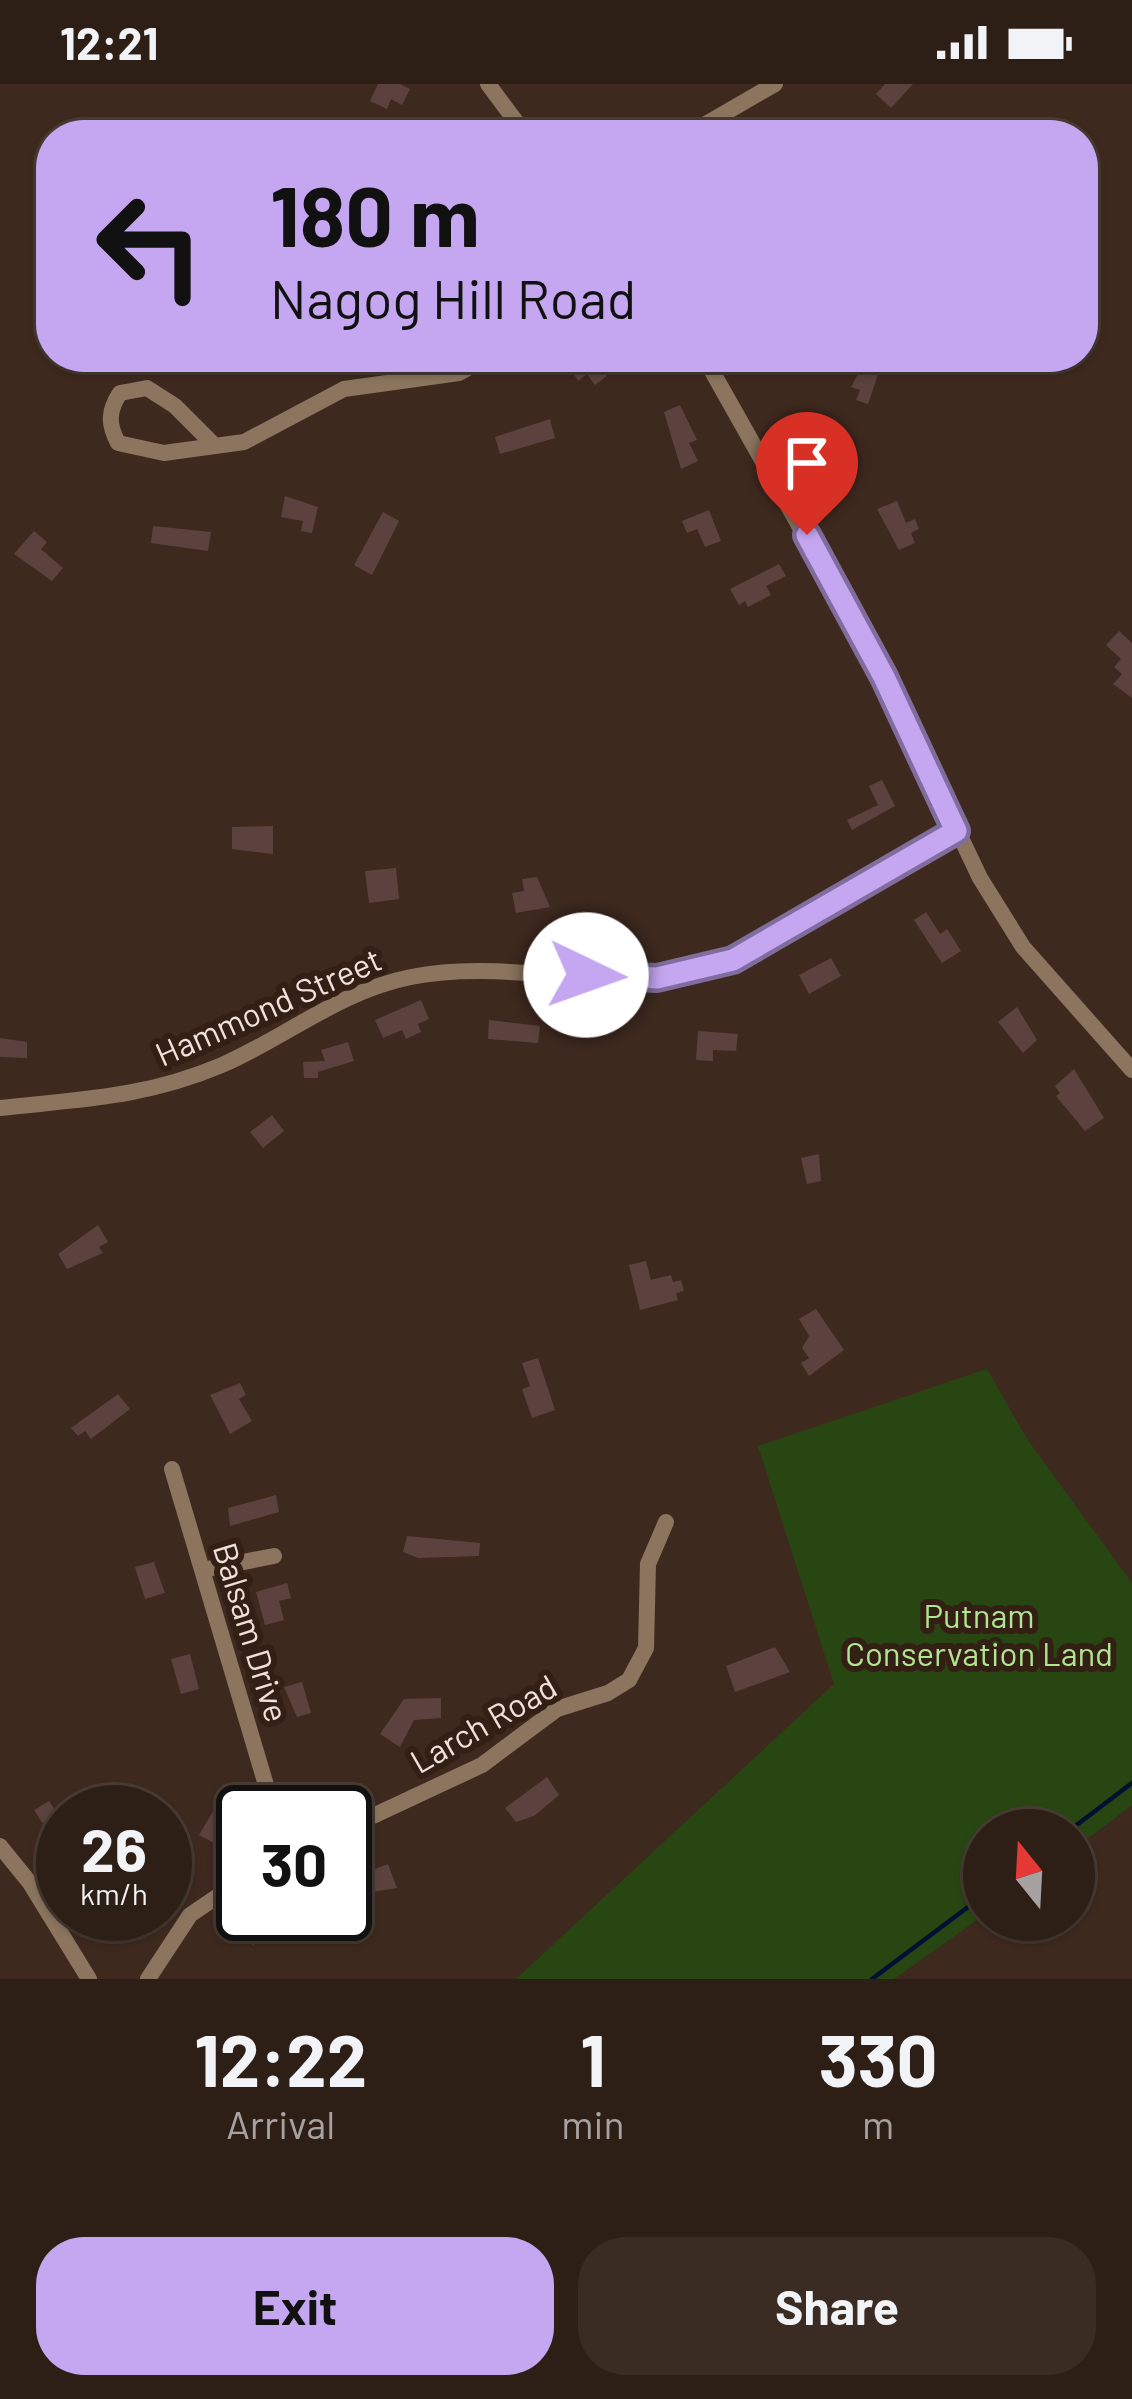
<!DOCTYPE html>
<style>
body{margin:0;font-family:Barlow,sans-serif;background:#3a2c23;color:#f1f3f6;height:100vh;display:flex;flex-direction:column;font-size:45px;white-space:nowrap}
*{box-sizing:border-box;margin:0}
p{font-size:39px;color:#a7a2a1}
.icon{flex:none;width:66px;height:66px;fill:none;stroke:currentColor;stroke-width:2;stroke-linecap:round;stroke-linejoin:round}
.map{position:relative;height:1895px;overflow:hidden}
.side{display:flex;flex-direction:column;background:#2e1f16;flex:1}
.side>*{flex:none}
.banner{position:absolute;left:36px;top:36px;width:1062px;height:252px;border-radius:48px;box-shadow:0 3px 9px #0004,0 0 0 3px #493d35;background:#c5a7f1;color:#111;overflow:hidden}
.needle{width:78px;rotate:342deg}
.buttons{position:absolute;left:963px;top:1725px;display:grid;gap:24px}
.buttons a{display:grid;place-items:center;width:132px;height:132px;border-radius:50%;background:#2e1f16;box-shadow:0 3px 9px #0004,0 0 0 3px #493d35;font-size:60px}
.speed{position:absolute;left:36px;top:1701px;display:flex;gap:24px;font-size:60px;font-weight:700;text-align:center}
.speed>*{display:grid;place-content:center;width:156px;height:156px;border-radius:50%;background:#2e1f16;box-shadow:0 3px 9px #0004,0 0 0 3px #493d35;line-height:1}
.speed small{font-size:30px;font-weight:400}
.speed .limit{border:6px solid #111;border-radius:18px;background:#fff;color:#111}
.pin{position:absolute;display:grid;place-items:center;width:102px;height:102px;color:#fff;margin:-123px -51px;border-radius:50% 50% 50% 0;rotate:-45deg;box-shadow:0 0 12px #0007}
.pin .icon{rotate:45deg}
.me{position:absolute;width:132px;margin:-66px;rotate:93deg;stroke-linejoin:round;filter:drop-shadow(0 0 9px #0008)}
.turn{display:flex;align-items:center;gap:42px;height:252px;padding:0 36px;font-size:54px}
.turn .icon{width:156px;height:156px;stroke-width:2.5}
.turn b{display:block;font-size:84px;line-height:102px}
.eta{display:flex;justify-content:space-evenly;align-items:center;height:204px;text-align:center}
.eta b{font-size:72px;font-weight:700;line-height:84px}
.primary-button{display:flex;gap:24px;margin-top:auto;padding:24px 36px}
.primary-button a{flex:1;height:138px;border-radius:48px;background:#c5a7f1;color:#111;font-size:48px;font-weight:700;line-height:138px;text-align:center}
.primary-button a+a{background:#3a2c23;color:#f1f3f6}
.status{display:flex;justify-content:space-between;align-items:center;height:84px;padding:0 60px;background:#2e1f16;direction:ltr}
.status svg{height:33px;fill:currentColor}
.map>svg:first-child{display:block}
.green{fill:#284612}
.lines{fill:none;stroke-linecap:round;stroke-linejoin:round}
.stream{stroke:#001033;stroke-width:4.5}
.building{fill:#5c423e}
.street{stroke:#8b755f;stroke-width:16}
.route-casing{stroke:#806d9d;stroke-width:30}
.route{stroke:#c5a7f1;stroke-width:21}
.labels{text-anchor:middle;dominant-baseline:central;stroke-width:12;stroke-linejoin:round;paint-order:stroke}
.street-label{font-size:33px;fill:#f0e1da;stroke:#341f15}
.park-label{font-size:33px;fill:#b0e591;stroke:#341f15}
</style>
<div class="status"><b>12:21</b><svg viewBox="0 0 49 12"><path d="M0 12V9h3v3zM5 12V6h3v6zM10 12V3h3v9zM15 12V0h3v12zM26 1h20v11H26zM47 4h2v5h-2z"/></svg></div>
<div class="map">
<svg width="1132" height="1895" viewBox="0 0 1132 1895">
<rect width="100%" height="100%" fill="#3e291e"/>
<path class="green" d="M 987,1285 L 1027,1355 L 1132,1499 L 1132,1721 L 1074,1765 L 1074,1746 L 984,1746 L 984,1831 L 894,1895 L 516,1895 L 834,1600 L 758,1362 Z"/>
<g class="lines">
<path class="stream" d="M 1070,1746 L 1132,1699
M 872,1895 L 984,1811"/>
</g>
<path class="building" d="M 378,0 L 400,0 L 410,5 L 402,21 L 391,15 L 387,25 L 370,17 Z
M 885,0 L 913,0 L 891,24 L 876,10 Z
M 576,273 L 592,273 L 607,292 L 595,301 L 587,290 L 578,297 L 568,280 Z
M 867,273 L 884,273 L 868,320 L 856,316 L 860,306 L 851,303 Z
M 680,321 L 697,356 L 689,359 L 698,377 L 681,385 L 664,328 Z
M 550,335 L 555,354 L 500,370 L 495,353 Z
M 285,412 L 318,423 L 312,449 L 301,447 L 303,437 L 281,433 Z
M 897,417 L 906,439 L 915,435 L 919,445 L 911,449 L 915,459 L 899,466 L 877,425 Z
M 709,426 L 721,457 L 705,463 L 697,445 L 687,449 L 682,437 Z
M 383,428 L 399,437 L 372,491 L 354,481 Z
M 153,442 L 211,448 L 208,467 L 151,459 Z
M 34,447 L 47,458 L 41,465 L 63,484 L 52,497 L 14,470 Z
M 779,480 L 786,492 L 766,502 L 771,511 L 748,523 L 745,517 L 739,521 L 730,505 Z
M 1119,547 L 1132,559 L 1132,614 L 1113,600 L 1122,590 L 1114,583 L 1121,575 L 1106,561 Z
M 882,696 L 895,722 L 852,746 L 847,736 L 878,721 L 869,702 Z
M 273,742 L 273,770 L 232,765 L 232,743 Z
M 396,784 L 399,815 L 369,819 L 365,787 Z
M 537,793 L 550,823 L 516,829 L 512,809 L 524,807 L 522,795 Z
M 926,828 L 940,850 L 947,845 L 961,867 L 942,879 L 914,836 Z
M 831,874 L 841,892 L 809,910 L 799,891 Z
M 421,916 L 429,935 L 418,940 L 421,948 L 406,955 L 402,946 L 383,954 L 375,936 Z
M 1017,923 L 1037,956 L 1023,969 L 998,938 Z
M 489,936 L 540,942 L 538,959 L 488,955 Z
M 698,947 L 738,950 L 736,967 L 713,966 L 713,977 L 696,976 Z
M 0,954 L 27,958 L 27,974 L 0,973 Z
M 348,958 L 354,977 L 318,988 L 318,994 L 304,994 L 303,978 L 325,977 L 321,966 Z
M 1074,985 L 1104,1034 L 1085,1047 L 1056,1012 L 1060,1009 L 1055,1002 Z
M 272,1031 L 284,1047 L 263,1064 L 250,1048 Z
M 819,1070 L 821,1097 L 807,1100 L 801,1074 Z
M 98,1141 L 108,1158 L 99,1163 L 103,1169 L 67,1185 L 58,1170 Z
M 646,1177 L 651,1196 L 671,1191 L 673,1198 L 681,1196 L 684,1207 L 676,1209 L 678,1216 L 640,1226 L 629,1181 Z
M 816,1225 L 844,1266 L 809,1292 L 801,1279 L 809,1274 L 802,1264 L 809,1252 L 799,1235 Z
M 538,1274 L 555,1326 L 532,1334 L 522,1305 L 530,1302 L 522,1279 Z
M 240,1299 L 246,1311 L 239,1315 L 252,1337 L 230,1350 L 210,1311 Z
M 118,1310 L 130,1325 L 91,1355 L 85,1347 L 78,1352 L 71,1344 Z
M 276,1411 L 279,1428 L 230,1442 L 228,1424 Z
M 407,1452 L 480,1459 L 479,1472 L 418,1474 L 403,1468 Z
M 154,1478 L 165,1509 L 145,1515 L 135,1483 Z
M 287,1499 L 291,1514 L 279,1517 L 284,1536 L 265,1541 L 256,1508 Z
M 775,1563 L 790,1588 L 735,1608 L 726,1582 Z
M 190,1570 L 199,1605 L 181,1610 L 171,1575 Z
M 302,1598 L 311,1629 L 297,1633 L 284,1603 Z
M 441,1614 L 441,1634 L 414,1636 L 400,1663 L 380,1650 L 404,1615 Z
M 547,1693 L 559,1711 L 534,1732 L 516,1738 L 505,1724 Z
M 49,1717 L 63,1738 L 63,1768 L 53,1772 L 42,1756 L 50,1750 L 34,1726 Z
M 215,1724 L 231,1734 L 216,1760 L 199,1751 Z
M 388,1780 L 397,1804 L 366,1809 L 359,1791 Z
M 254,1830 L 268,1830 L 279,1839 L 253,1861 L 239,1850 Z"/>
<g class="lines">
<path class="street" d="M 488,0 L 526,51
M 687,51 L 775,0
M 704,273 L 885,594 L 980,794 L 1023,863 L 1132,986
M 212,359 L 175,322 L 147,304 L 120,309 C 108,327 108,340 118,359 L 164,369 L 244,358 L 344,305 L 459,289 L 488,273
M 0,1024 C 81,1015 144,1014 222,981 C 286,953 340,907 411,893 C 492,877 574,899 656,894 C 728,890 785,844 844,808 C 880,786 918,767 956,747
M 172,1385 L 274,1728
M 202,1486 L 274,1472
M 345,1745 L 482,1681 L 557,1625 L 608,1609 L 629,1596 L 646,1564 L 648,1480 L 666,1438
M 0,1762 L 30,1799 L 89,1895
M 148,1895 L 190,1831 L 243,1795"/>
</g>
<g class="lines">
<defs>
<path id="route" d="M 586,891 L 657,894 L 733,876 L 956,747 L 884,593 L 807,451"/>
</defs>
<use href="#route" class="route-casing"/>
<use href="#route" class="route"/>
</g>
<g class="labels">
<g class="street-label">
<text transform="translate(268 922) rotate(-24)">Hammond Street</text>
<text transform="translate(252 1548) rotate(73)">Balsam Drive</text>
<text transform="translate(483 1639) rotate(-30)">Larch Road</text>
</g>
<g class="park-label">
<text x="979" y="1531">Putnam<tspan x="979" dy="38">Conservation Land</tspan></text>
</g>
</g>
</svg>
<div class="buttons">
<a><svg class="needle" viewBox="-14 -14 28 28"><path d="M0-13l5 13h-10z" fill="#e53935"/><path d="M0 13l5-13h-10z" fill="#a7a2a1"/></svg></a>
</div>
<div class="speed"><div>26<small>km/h</small></div><div class="limit">30</div></div>
<div class="pin" style="left:807px;top:451px;background:#d93025"><svg class="icon" aria-label="arrive" viewBox="0 0 24 24"><path d="M6 21V4h12l-3 4 3 4H6"/></svg></div>
<svg class="me" style="left:586px;top:891px" viewBox="-20 -20 40 40"><circle r="19" fill="#fff"/><path d="M0-13L10 11 0 6-10 11z" fill="#c5a7f1"/></svg>
<div class="banner">
<div class="turn"><svg class="icon" aria-label="left" viewBox="0 0 24 24"><path d="M17 20v-9H6M10 6l-5 5 5 5"/></svg><div><b>180 m</b>Nagog Hill Road</div></div>
</div>
</div>
<section class="side">
<div class="eta">
<div><b>12:22</b><p>Arrival</p></div>
<div><b>1</b><p>min</p></div>
<div><b>330</b><p>m</p></div>
</div>
<div class="primary-button"><a>Exit</a><a>Share</a></div>
</section>
